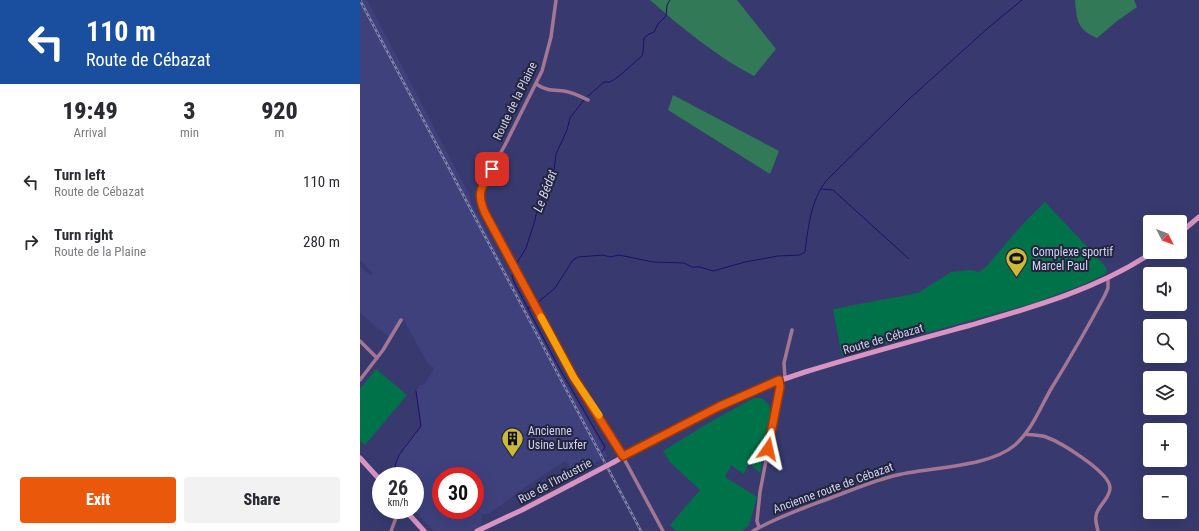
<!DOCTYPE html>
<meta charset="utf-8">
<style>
body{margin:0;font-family:"Roboto Condensed",sans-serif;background:#f2f2f3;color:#2b2b33;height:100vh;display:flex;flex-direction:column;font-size:15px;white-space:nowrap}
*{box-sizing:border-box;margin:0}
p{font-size:13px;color:#7c7c81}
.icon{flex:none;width:22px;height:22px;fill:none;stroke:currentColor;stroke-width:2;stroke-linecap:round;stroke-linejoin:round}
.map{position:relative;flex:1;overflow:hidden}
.details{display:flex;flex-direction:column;background:#fff;width:360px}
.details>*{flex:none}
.hud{background:#1a4fa0;color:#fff;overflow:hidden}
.needle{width:26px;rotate:132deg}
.controls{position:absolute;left:783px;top:215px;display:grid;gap:8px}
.controls a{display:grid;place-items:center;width:44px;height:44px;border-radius:4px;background:#fff;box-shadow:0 4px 16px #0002;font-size:20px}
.speed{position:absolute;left:12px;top:467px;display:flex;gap:8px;font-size:20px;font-weight:700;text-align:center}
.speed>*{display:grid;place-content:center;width:52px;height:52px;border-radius:50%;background:#fff;box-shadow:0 4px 16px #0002;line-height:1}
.speed small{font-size:10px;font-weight:400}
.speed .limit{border:6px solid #d22;background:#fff;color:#111}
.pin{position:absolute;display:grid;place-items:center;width:34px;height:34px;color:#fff;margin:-17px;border-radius:8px;box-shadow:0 2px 6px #0006}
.me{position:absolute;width:44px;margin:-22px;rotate:11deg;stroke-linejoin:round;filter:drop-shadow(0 0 3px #0008)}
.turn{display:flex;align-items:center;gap:14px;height:84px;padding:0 20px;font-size:18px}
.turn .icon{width:52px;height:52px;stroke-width:2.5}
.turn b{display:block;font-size:28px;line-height:34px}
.eta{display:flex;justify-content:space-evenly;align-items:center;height:68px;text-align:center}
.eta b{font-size:24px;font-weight:800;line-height:28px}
.primary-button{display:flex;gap:8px;margin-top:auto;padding:8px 20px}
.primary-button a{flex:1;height:46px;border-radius:4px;background:#ea580c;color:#fff;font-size:16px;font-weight:800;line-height:46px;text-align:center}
.primary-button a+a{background:#f2f2f3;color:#2b2b33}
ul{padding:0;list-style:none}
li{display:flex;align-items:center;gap:12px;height:60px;padding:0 20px}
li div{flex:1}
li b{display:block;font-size:15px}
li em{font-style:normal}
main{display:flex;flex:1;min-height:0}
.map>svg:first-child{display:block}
.built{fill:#3f417d;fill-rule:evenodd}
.green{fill:#007249}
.forest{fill:#327957}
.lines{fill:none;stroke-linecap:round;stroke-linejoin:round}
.stream{stroke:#210c6e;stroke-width:1}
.street{stroke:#a37794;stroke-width:3.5}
.secondary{stroke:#d994c2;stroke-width:5}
.rail-casing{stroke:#8184af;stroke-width:2.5}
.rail{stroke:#23253d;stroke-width:1;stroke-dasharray:3;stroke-linecap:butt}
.secondary-bridge{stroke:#d994c2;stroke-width:5}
.route-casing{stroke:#983908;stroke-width:10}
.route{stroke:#ea580c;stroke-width:7}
.slow{stroke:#f59e0b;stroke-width:7}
.labels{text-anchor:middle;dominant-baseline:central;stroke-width:4;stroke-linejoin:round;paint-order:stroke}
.street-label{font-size:12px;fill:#cdd1f1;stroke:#23253d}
.poi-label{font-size:12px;fill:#cdd1f1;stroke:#23253d;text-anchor:start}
.water-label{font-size:13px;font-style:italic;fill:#d3d6f1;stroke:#23253d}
</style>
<main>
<section class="details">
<div class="hud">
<div class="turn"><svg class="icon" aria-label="left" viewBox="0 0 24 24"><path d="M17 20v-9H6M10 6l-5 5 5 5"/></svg><div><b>110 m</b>Route de Cébazat</div></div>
</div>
<div class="eta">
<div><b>19:49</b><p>Arrival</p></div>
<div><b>3</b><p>min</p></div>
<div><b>920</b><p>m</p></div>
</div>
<ul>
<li><svg class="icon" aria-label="left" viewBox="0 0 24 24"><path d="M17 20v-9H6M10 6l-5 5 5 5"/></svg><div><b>Turn left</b><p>Route de Cébazat</p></div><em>110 m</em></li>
<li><svg class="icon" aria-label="right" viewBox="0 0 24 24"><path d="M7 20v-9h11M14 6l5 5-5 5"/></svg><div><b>Turn right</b><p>Route de la Plaine</p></div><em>280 m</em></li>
</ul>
<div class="primary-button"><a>Exit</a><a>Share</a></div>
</section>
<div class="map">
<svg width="839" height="531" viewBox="0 0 839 531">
<rect width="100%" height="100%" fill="#383a6f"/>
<path class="built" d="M 0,0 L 7,0 L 110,196 L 110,201 L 174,324 L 200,373 L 233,429 L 247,456 L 216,474 L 205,461 L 161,490 L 129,514 L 122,514 L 121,526 L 113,531 L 74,531 L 54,510 L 55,476 L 35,476 L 35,466 L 39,455 L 61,426 L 56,391 L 60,385 L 65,384 L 74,368 L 68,364 L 44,320 L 41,318 L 30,338 L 0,313 L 0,267 L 11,276 L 13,274 L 0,260 ZM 81,476 L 115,476 L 115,510 L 81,510 Z"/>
<path class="green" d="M 685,202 L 745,266 L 747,270 L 746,274 L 722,285 L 674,303 L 482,356 L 473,309 L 558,293 L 591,272 L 611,270 L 619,272 L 626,267 L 661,226 Z
M 16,369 L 47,395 L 5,445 L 0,441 L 0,389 Z
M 394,398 L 402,398 L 409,405 L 411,413 L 400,473 L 389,463 L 384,474 L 371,465 L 365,477 L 397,497 L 389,525 L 382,531 L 316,531 L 310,525 L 340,490 L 310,462 L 303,451 L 350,422 Z"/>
<path class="forest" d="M 290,0 L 377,0 L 416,49 L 394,76 C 356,56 322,28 290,0 Z
M 715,0 L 774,0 L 777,7 L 757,21 L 737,38 C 716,29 717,19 715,0 Z
M 313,95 L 419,151 L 410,174 L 308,110 Z"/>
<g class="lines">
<path class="stream" d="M 228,96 L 244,82 L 250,82 L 258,77 L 282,56 L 283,52 L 284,38 L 289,34 L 294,32 L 298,24 L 306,16 L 307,5 L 310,0
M 461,189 L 473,190 L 549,259
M 157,263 L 166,248 L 175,220 L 178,205 L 185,193 L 189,179 L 194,170 L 196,154 L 207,130 L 210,118 L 224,100
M 153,269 L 152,276 L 154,282 L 197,364 L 245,447 L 242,452
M 177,303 L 195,288 L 213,260 L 218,257 L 243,255 L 250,257 L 259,255 L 293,262 L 324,263 L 332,267 L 340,267 L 353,271 L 385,262 L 418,256 L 440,255 L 445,252 C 448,228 451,200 466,181 L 548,100 L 628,28 L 662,0
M 167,309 L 173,305
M 35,476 L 35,466 L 39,455 L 61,426 L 56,391"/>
<path class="street" d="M 196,0 L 191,37 L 182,71 L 145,145 L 123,184 L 120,196 L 121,202 L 214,378 L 255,442 L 303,531
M 176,84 C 187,91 192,90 204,91 C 212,92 220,96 228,100
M 0,341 L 17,358
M 425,378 L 424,363 L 432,330
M 0,380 L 23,350 L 41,320
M 665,434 C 671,435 680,435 686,437 C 700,442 750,472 750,488 C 750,499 737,506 736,516 C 735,521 737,526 738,531
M 399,527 L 397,521 L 400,492 L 420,387 L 419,381
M 31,531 L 39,510
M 393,531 C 415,518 441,509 465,500 C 487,492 510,482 533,476 C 568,467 628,468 655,445 C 672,430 680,408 691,389 C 710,358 728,327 745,295 L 748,288 L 748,278"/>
<path class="secondary" d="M 820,233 L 839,217
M 0,458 L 21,481
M 254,462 C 316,428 378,393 445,372 C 500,355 556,340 611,325 C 674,307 738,289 793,252
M 45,510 L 64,531
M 117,531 L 162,510 L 212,484"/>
<defs>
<path id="rail" d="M 0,0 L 281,531"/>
</defs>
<use href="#rail" class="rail-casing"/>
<use href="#rail" class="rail"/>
<path class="secondary-bridge" d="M 212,484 L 254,462"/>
</g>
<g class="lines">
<defs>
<path id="route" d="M 132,169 C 121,188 116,192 125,213 L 214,378 L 263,456 L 360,406 L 419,380 L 420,387 L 408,449"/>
</defs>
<use href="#route" class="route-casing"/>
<use href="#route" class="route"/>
<path class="slow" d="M 181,317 L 214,378 L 239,415"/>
</g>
<defs>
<symbol id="stadium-pin" viewBox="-11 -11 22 30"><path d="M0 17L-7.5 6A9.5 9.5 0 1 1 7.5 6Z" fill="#cdb938" stroke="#23253d"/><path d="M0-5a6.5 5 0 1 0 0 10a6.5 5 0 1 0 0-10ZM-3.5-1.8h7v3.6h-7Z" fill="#111"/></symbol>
<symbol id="building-pin" viewBox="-11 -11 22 30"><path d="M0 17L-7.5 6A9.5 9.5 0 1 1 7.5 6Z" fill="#cdb938" stroke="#23253d"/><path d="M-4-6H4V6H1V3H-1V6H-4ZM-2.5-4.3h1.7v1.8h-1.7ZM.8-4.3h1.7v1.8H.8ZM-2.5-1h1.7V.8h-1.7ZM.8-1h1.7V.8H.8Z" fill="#111"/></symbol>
</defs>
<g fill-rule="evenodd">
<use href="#stadium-pin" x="644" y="246" width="25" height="34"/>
<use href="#building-pin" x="140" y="426" width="25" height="34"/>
</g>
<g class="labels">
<g class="street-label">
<text transform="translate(155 101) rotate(-64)">Route de la Plaine</text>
<text transform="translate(523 339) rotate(-16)">Route de Cébazat</text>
<text transform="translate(195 481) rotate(-28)">Rue de l'Industrie</text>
<text transform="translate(473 488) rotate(-20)">Ancienne route de Cébazat</text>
</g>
<g class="poi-label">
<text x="672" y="252">Complexe sportif<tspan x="672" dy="14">Marcel Paul</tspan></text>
<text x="168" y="431">Ancienne<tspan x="168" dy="14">Usine Luxfer</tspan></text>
</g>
<g class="water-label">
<text transform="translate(185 191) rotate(-69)">Le Bédat</text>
</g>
</g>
</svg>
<div class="controls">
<a><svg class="needle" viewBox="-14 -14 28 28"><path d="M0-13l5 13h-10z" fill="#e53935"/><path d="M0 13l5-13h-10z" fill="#7c7c81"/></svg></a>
<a><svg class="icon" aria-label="sound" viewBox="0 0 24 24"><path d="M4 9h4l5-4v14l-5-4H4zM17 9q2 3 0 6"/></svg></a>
<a><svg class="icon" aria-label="search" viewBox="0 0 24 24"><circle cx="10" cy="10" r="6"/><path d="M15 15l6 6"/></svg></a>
<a><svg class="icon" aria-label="layers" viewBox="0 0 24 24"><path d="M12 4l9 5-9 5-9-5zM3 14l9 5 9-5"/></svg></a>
<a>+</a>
<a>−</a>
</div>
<div class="speed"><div>26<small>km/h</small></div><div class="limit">30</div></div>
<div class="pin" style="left:132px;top:169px;background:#d93025"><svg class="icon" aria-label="arrive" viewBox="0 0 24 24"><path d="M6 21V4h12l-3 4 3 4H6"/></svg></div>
<svg class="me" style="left:408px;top:449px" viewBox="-20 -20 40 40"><path d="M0-17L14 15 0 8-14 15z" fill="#ea580c" stroke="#fff" stroke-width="4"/></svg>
</div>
</main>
